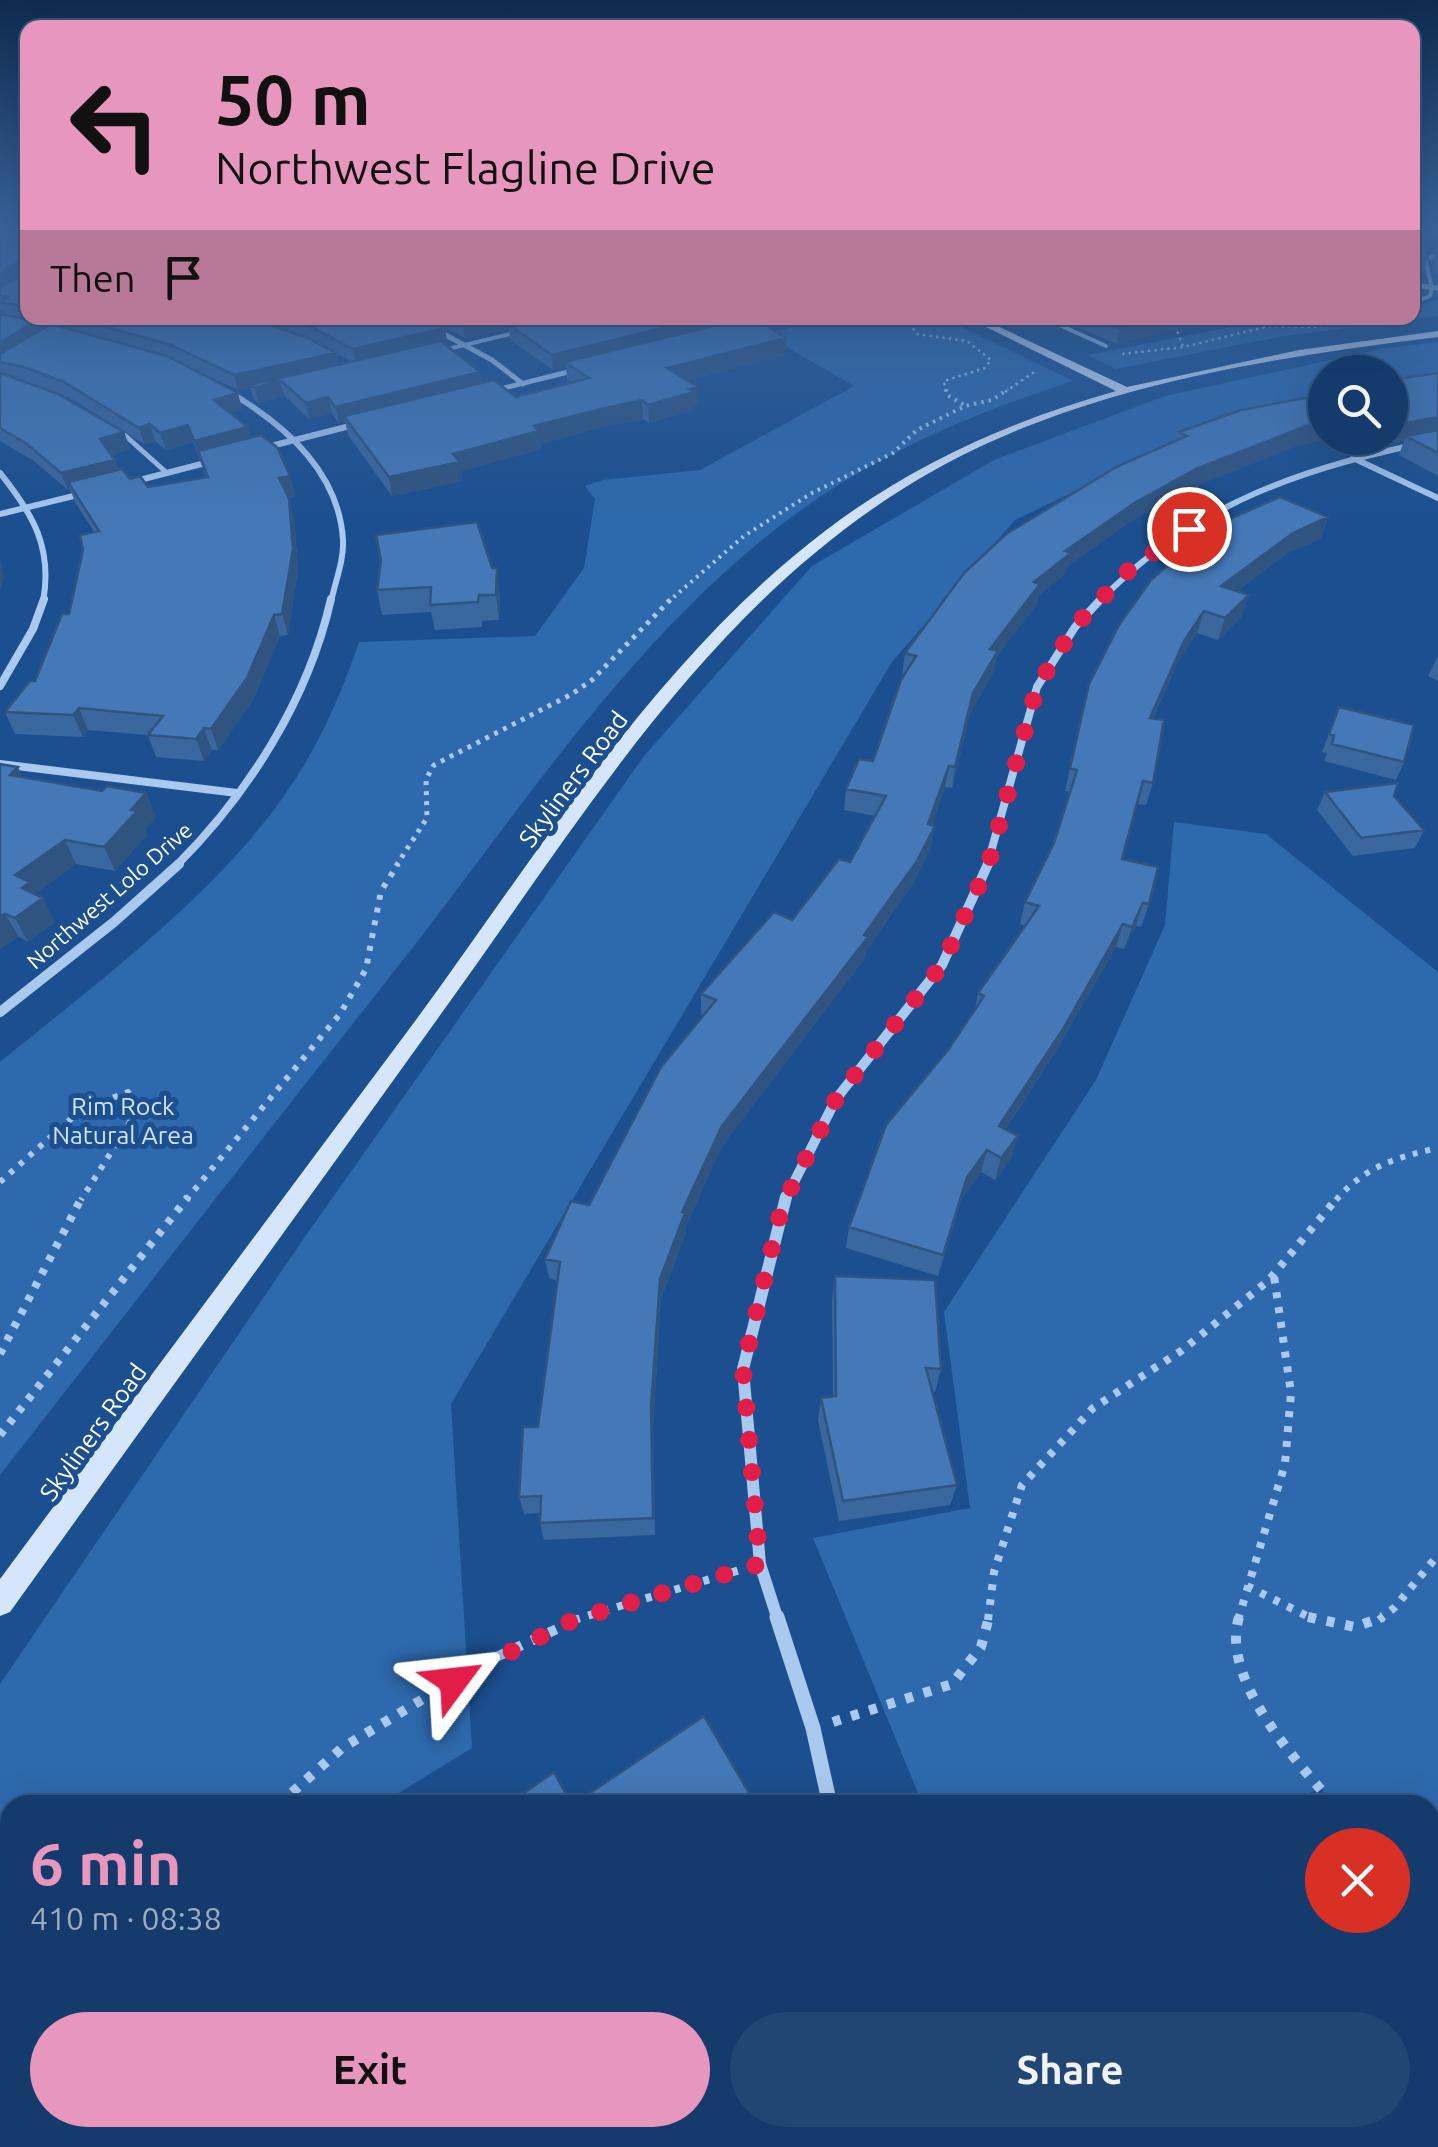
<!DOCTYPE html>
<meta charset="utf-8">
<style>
body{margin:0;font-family:Ubuntu,sans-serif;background:#214673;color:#f1f3f6;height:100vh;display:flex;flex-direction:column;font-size:38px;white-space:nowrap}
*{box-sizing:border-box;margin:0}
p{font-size:32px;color:#9dadc1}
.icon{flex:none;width:55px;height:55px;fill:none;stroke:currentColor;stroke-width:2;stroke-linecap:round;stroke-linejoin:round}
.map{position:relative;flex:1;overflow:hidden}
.panel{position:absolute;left:0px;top:1795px;width:1440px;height:352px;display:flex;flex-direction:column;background:#143b6b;border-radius:30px 30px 0 0;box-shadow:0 10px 40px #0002,0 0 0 2px #33557e}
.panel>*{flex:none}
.hud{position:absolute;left:20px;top:20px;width:1400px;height:305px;border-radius:20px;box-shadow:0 10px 40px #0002,0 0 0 2px #33557e;background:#e797bd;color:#111;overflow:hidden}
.buttons{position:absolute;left:1308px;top:355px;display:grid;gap:20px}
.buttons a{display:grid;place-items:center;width:100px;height:100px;border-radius:50%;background:#143b6b;box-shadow:0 10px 40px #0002,0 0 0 2px #33557e;font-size:50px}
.pin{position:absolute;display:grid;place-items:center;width:85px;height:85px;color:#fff;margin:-42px;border:5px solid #fff;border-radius:50%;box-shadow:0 2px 10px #0007}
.me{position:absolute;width:110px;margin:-55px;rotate:60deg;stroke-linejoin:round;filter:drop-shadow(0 0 8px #0008)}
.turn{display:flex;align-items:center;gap:35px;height:210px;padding:0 30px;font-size:45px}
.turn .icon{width:130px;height:130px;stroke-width:2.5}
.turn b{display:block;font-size:70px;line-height:85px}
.then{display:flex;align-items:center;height:95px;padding:0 30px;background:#0003;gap:20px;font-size:38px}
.round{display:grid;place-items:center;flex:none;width:105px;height:105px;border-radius:52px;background:#214673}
.overview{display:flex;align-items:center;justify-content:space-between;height:170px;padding:0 30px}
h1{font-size:60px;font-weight:700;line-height:75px;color:#e797bd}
.button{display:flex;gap:20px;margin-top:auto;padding:20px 30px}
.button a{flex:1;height:115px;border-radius:60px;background:#e797bd;color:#111;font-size:40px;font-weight:700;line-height:115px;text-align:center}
.button a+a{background:#214673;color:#f1f3f6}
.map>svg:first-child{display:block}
.green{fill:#2e69ad}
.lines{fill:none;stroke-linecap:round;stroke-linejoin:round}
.path-far5{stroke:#a9c9ee;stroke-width:2.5;stroke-dasharray:2.5 4;stroke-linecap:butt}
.path-far4{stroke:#a9c9ee;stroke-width:4;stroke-dasharray:2.5 5;stroke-linecap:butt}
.path-far3{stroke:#a9c9ee;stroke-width:5;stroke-dasharray:4 6;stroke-linecap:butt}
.path-far2{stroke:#a9c9ee;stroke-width:6;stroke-dasharray:5 8;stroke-linecap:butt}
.path-far1{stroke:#a9c9ee;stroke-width:8;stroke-dasharray:6 9;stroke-linecap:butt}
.path{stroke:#a9c9ee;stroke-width:10;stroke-dasharray:8 11;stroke-linecap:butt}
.lane-far1{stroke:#a9c9ee;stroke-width:4}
.lane{stroke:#a9c9ee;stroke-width:5}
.street-far5{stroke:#a9c9ee;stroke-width:5}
.street-far4{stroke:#a9c9ee;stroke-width:6}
.street-far3{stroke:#a9c9ee;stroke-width:8}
.street-far2{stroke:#a9c9ee;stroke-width:10}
.street-far1{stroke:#a9c9ee;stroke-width:12}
.street{stroke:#a9c9ee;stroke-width:15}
.secondary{fill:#d6e6fa;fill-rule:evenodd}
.wall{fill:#3a679d;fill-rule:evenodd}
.shaded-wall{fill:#305480}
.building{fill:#4478b7;stroke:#305480;stroke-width:2.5}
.route{stroke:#e11d48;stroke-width:18;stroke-dasharray:0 32.4}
.labels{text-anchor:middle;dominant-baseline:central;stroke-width:10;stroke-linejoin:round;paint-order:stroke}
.far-street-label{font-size:22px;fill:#fff;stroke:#1b4f8f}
.street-label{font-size:25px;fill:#fff;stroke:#1b4f8f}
.park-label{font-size:25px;fill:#cfe3fa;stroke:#1b4f8f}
</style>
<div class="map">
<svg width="1438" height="2147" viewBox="0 0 1438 2147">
<rect width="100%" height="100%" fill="#1b4f8f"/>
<path class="green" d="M 1438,299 L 1438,316 L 1279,337 L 1116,369 L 1088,355 L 1277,318 L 1412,318 L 1413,308 Z
M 830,318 L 943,318 L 1073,381 C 980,411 891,448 811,503 C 640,622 523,808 396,969 C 263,1137 132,1306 0,1475 L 0,1062 C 97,983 227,886 294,781 C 323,737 342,691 359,642 L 535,636 L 584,568 L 595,499 L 585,486 L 603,480 L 700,470 L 854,386 L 764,334 Z
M 1438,342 L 1438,383 L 1390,391 L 1390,372 L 1325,372 L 1325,402 L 1223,420 L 1015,520 L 892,662 L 451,1404 L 472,1748 L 379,1805 L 10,1805 L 10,2138 L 49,2138 L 41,2147 L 0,2147 L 0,1684 L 302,1241 L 644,756 L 812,566 L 994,460 L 1165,396 L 1382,349 Z
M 1174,822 L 1266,834 L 1438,972 L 1438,1921 L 1430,1912 L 1430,1805 L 1336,1805 L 1321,1789 L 1268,1805 L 923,1805 L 813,1538 L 970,1508 L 944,1312 L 1096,1080 L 1165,925 Z"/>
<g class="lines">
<path class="path-far5" d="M 905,318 L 917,334 L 967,341 L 991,360 L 985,368 L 944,381 L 946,392
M 1183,346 L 1176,328 L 1184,318
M 1122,354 L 1184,347 L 1269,326 L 1321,327
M 1005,392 L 1037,370"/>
<path class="path-far4" d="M 946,389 L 947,395 L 964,405
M 668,602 L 744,536 L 812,493 L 893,453 L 917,430 L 965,406 L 992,400 L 1008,389"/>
<path class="path-far3" d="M 396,866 L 427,818 L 426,779 L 434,765 L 572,694 L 592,680 L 671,599"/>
<path class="path-far2" d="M 0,1182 L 82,1109 L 128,1092 L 140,1106 L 81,1200
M 186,1200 L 340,1014 L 366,969 L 381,891 L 398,864
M 1336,1200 C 1364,1167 1397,1157 1438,1148"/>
<path class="path-far1" d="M 0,1354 L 82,1197
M 0,1435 L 188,1197
M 1247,1586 L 1315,1620
M 574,1620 L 740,1570
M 988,1620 L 994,1572 L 1022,1485 L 1093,1408 L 1181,1351 L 1268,1281 L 1338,1197
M 1238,1620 L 1285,1464 L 1291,1393 L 1274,1276
M 1379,1620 L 1394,1608 L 1438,1555"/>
<path class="path" d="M 1239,1617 C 1220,1680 1297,1761 1334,1805
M 1308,1617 L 1355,1627 L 1383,1617
M 833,1722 L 952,1684 L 981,1647 L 989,1617
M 278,1805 L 342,1748 L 481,1664 L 583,1617
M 0,2094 L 10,2086"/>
<path class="lane-far1" d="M 0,238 L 26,223
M 1412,303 L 1430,296 L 1432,288 L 1425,259 L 1438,255
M 1044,318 L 1106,346
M 444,350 L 518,332"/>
<path class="lane" d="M 119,430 L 167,473"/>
<path class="street-far5" d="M 1412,285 L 1438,288
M 414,318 L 492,360 L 523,384
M 753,326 L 787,318
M 496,390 L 576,370"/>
<path class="street-far4" d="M 496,390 L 500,389
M 229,392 C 284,424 339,472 343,540 C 344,561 335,582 331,602
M 263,448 L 358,424
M 1353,458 L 1438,498
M 0,473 C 33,514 53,548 43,602
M 132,482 L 213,461
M 0,514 L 86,493
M 1099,602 C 1193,503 1307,466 1438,440"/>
<path class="street-far3" d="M 0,686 L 33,629 L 44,599
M 0,764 L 237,793
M 176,866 C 249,793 308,700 331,599
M 987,866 L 1037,687 L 1075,627 L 1101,599"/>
<path class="street-far2" d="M 0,1012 L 114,922 L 179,864
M 785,1200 L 836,1099 L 942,965 L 988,864"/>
<path class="street-far1" d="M 778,1620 L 760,1564 L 743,1369 L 786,1197"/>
<path class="street" d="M 777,1617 L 813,1728 L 830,1805
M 1430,1971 L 1438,1981
M 949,2138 L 953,2147
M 610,2147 L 622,2138"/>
<path class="secondary" d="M 968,318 L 980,318 L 1127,387 L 1299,350 L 1438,331 L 1438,337 C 1254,360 1060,389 901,490 C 705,614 584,815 451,1000 C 305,1204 157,1407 10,1612 L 0,1616 L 0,1579 C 134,1398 269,1217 404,1036 C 533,863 650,664 825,531 C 911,465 1012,420 1116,391 Z"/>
</g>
<path class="wall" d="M 0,223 L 28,223 L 28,318 L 736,318 L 736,320 L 786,338 L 785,355 L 688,380 L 698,405 L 694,406 L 694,410 L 649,423 L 643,419 L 602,427 L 540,444 L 541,449 L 461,471 L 462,481 L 392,496 L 348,435 L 345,421 L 339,423 L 332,413 L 309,419 L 284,395 L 259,403 L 254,400 L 250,388 L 238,390 L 173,359 L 242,409 L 230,413 L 248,427 L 251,438 L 290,476 L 295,496 L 288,498 L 294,519 L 298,569 L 288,635 L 280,636 L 253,700 L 218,750 L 212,750 L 204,761 L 156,757 L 148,735 L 88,730 L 83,737 L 15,734 L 5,712 L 35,681 L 69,614 L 94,532 L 75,502 L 70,489 L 68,490 L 34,461 L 0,441 L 0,314 L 5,315 L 3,310 L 0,310 ZM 16,224 L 19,232 L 1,231 ZM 68,320 L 71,329 L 57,326 ZM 36,322 L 37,323 L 49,325 L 39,331 ZM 445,328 L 465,338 L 509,329 L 510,340 L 553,370 L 566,367 L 567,380 L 571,383 L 516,397 L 482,382 L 445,344 L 447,343 ZM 337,354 L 351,361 L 339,364 ZM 61,395 L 70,398 L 144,444 L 155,441 L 166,450 L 193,442 L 206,477 L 148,487 L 130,479 L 118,470 L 111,455 L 130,449 L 124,432 Z
M 1412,223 L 1438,223 L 1438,274 L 1434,273 L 1432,263 L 1436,250 L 1427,253 L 1428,259 L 1423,273 L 1412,273 Z
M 1057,318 L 1216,318 L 1117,344 Z
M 1438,373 L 1438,476 L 1399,455 L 1404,441 L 1380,446 L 1365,438 L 1390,438 Z
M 1179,432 L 1334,438 L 1299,445 L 1190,488 L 1131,521 L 1068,566 L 1066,573 L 1038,596 L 1036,605 L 997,656 L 994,671 L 970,714 L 952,788 L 945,787 L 932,825 L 935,826 L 931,847 L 914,882 L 866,951 L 865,958 L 722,1146 L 686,1226 L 686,1233 L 661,1299 L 653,1425 L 655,1535 L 544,1540 L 540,1523 L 541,1513 L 524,1514 L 519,1497 L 538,1427 L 557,1281 L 549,1278 L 545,1259 L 589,1205 L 703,1016 L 701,1015 L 701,994 L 792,920 L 850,862 L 875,816 L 844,810 L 846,789 L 873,761 L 904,675 L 902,674 L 905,653 L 1177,441 Z
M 1328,517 L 1321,538 L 1286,554 L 1237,591 L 1242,616 L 1218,640 L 1197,633 L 1177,663 L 1153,719 L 1153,783 L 1146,805 L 1137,804 L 1122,859 L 1149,904 L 1141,927 L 1136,926 L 1124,949 L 1116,947 L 1056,1051 L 1005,1130 L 1018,1136 L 1011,1158 L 995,1180 L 981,1172 L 962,1198 L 938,1276 L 846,1248 L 849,1227 L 975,1009 L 978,993 L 1026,926 L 1020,924 L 1025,902 L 1054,843 L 1070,792 L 1065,791 L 1089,684 Z
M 381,562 L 500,593 L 499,620 L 482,621 L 482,627 L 435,630 L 431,612 L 382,615 L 377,590 Z
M 1438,656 L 1438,681 L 1428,676 Z
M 1339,707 L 1404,762 L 1396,780 L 1324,761 L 1327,753 L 1322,752 Z
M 23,777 L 102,791 L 146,793 L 156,817 L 145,829 L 147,835 L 115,871 L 76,864 L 36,893 L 55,922 L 28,942 L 19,937 L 0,949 Z
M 1325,792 L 1394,796 L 1424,830 L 1415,848 L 1353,856 L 1317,810 Z
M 835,1276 L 941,1369 L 935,1392 L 932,1391 L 957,1485 L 950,1505 L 839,1521 L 818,1420 L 821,1398 L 833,1397 L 832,1300 Z
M 1177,2138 L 1430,2138 L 1438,2147 L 1184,2147 Z"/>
<path class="shaded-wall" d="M 0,223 L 16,224 L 0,232 Z
M 1438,237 L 1437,249 L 1420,256 L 1425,242 Z
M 21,261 L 26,275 L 0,289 L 0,272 Z
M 53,318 L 67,318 L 68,320 L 56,326 Z
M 491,318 L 562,318 L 509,325 L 509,329 L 465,338 L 463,323 Z
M 704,318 L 736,318 L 736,324 L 565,362 L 566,367 L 553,370 L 552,355 Z
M 1165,318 L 1216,318 L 1117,344 L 1120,329 Z
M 35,321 L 41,336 L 0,362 L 0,343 Z
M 445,328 L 447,343 L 356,364 L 353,349 Z
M 786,338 L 785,355 L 668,385 L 667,368 Z
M 336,353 L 340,368 L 280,381 L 284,395 L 259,403 L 255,388 L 250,385 L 250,388 L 238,390 L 234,375 Z
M 480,372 L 482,387 L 344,416 L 345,421 L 339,423 L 335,407 Z
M 698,387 L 698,405 L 694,406 L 694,410 L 649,423 L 648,405 Z
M 238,393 L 242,409 L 218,417 L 214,400 Z
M 328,397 L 332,413 L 309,419 L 306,403 Z
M 642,400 L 643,419 L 602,427 L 540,444 L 541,449 L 461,471 L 462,481 L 392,496 L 389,477 L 534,426 L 601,409 Z
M 1438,417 L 1438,434 L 1406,436 L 1404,441 L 1380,446 L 1383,438 L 1390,438 L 1390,426 Z
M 1325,422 L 1325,438 L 1334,438 L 1299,445 L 1190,488 L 1131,521 L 1068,566 L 1066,573 L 1038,596 L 1036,605 L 997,656 L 994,671 L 970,714 L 952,788 L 955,767 L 973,693 L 990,649 L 1034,582 L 1065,551 L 1136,502 L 1196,469 L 1306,426 Z
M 150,424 L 155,441 L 144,444 L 139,428 Z
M 188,425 L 193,442 L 166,450 L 160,433 Z
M 248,427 L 253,444 L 199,457 L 194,441 Z
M 124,432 L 130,449 L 106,456 L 100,439 Z
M 115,460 L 121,477 L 68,482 L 70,489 L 68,490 L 61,473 Z
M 290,476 L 295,496 L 284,499 L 279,478 Z
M 289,499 L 294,519 L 298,569 L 288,635 L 282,614 Z
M 1328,517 L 1321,538 L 1286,554 L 1215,607 L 1221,586 L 1293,533 Z
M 0,559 L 4,577 L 0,591 Z
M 497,568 L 500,593 L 499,620 L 496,595 Z
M 1249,595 L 1242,616 L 1218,640 L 1225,618 Z
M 1204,611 L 1197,633 L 1177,663 L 1143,740 L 1150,718 L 1184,641 Z
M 274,615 L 280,636 L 253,700 L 218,750 L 211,729 Z
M 79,708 L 88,730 L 83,737 L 73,715 Z
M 204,728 L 212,750 L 204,761 L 196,739 Z
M 949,766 L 945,787 L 925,846 L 928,824 Z
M 18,767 L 29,790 L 10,775 Z
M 146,793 L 156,817 L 145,829 L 147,835 L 115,871 L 104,847 L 131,810 Z
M 935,826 L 931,847 L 914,882 L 866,951 L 865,958 L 722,1146 L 686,1226 L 686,1233 L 661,1299 L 653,1425 L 655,1535 L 651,1407 L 660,1279 L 682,1212 L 722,1126 L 864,935 Z
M 65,840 L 76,864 L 36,893 L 40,900 L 43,898 L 55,922 L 28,942 L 15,918 L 15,875 Z
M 1143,903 L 1136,926 L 1124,949 L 1132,927 Z
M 5,914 L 19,937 L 0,949 L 0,917 Z
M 1123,924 L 1116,947 L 1056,1051 L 993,1148 L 999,1126 Z
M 1018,1136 L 1011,1158 L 995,1180 L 1001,1158 Z
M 987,1150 L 981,1172 L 962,1198 L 938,1276 L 967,1177 Z
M 180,2138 L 199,2138 L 204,2147 L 184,2147 Z
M 400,2138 L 415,2138 L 403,2147 L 388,2147 Z"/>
<path class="building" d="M 1412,223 L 1438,223 L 1438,237 L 1425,242 L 1428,259 L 1412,258 Z
M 28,229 L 28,307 L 0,302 L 8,297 L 0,296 L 0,287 L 25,274 L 27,264 L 21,261 L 0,272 L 0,232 L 24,232 Z
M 0,314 L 35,321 L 0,343 Z
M 75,318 L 250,318 L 308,338 L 336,353 L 234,375 L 171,345 Z
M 283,318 L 425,318 L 445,328 L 353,349 L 313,328 Z
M 451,318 L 491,318 L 463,323 Z
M 542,318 L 704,318 L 552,355 L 509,325 Z
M 746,318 L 755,318 L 786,338 L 667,368 L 698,387 L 689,389 L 694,392 L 648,405 L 642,400 L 601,409 L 534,426 L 539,431 L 453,454 L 460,462 L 389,477 L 344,416 L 494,380 L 516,397 L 589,378 L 565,362 Z
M 1093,318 L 1165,318 L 1120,329 Z
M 51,324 L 167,356 L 238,393 L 214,400 L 248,427 L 194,441 L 188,425 L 160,433 L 150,424 L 139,428 L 64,382 L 24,367 L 0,362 L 0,354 Z
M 441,341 L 480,372 L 335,407 L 328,397 L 306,403 L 280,380 L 255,388 L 250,385 Z
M 0,373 L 58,394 L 124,432 L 100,439 L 115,460 L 61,473 L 27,444 L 0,428 Z
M 1438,373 L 1438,417 L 1390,426 L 1390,380 Z
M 1325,397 L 1325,422 L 1306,426 L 1196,469 L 1136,502 L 1065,551 L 1071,553 L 1034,582 L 1040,584 L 990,649 L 998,651 L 973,693 L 955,767 L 949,766 L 928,824 L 935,826 L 917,861 L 864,935 L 868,937 L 722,1126 L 682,1212 L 685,1213 L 660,1279 L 651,1407 L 653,1518 L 540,1523 L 541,1496 L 519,1497 L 523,1427 L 538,1427 L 560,1262 L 545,1259 L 571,1201 L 589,1205 L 661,1067 L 716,1000 L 701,994 L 774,912 L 792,920 L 839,859 L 850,862 L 886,796 L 846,789 L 859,759 L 873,761 L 901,680 L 916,656 L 905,653 L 964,573 L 1006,534 L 1118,466 L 1187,436 L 1179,432 L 1241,410 L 1305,398 L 1310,400 Z
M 1438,430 L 1438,453 L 1406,436 Z
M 261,435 L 277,447 L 290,476 L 279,478 L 289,499 L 293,549 L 282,614 L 274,615 L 247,678 L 211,729 L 204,728 L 196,739 L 148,735 L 163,716 L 79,708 L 73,715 L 5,712 L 30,681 L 35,681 L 62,614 L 69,614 L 83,550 L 80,535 L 99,531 L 68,482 L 122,469 L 130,479 L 140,476 L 148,487 L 208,477 L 198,451 Z
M 1280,497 L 1328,517 L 1293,533 L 1221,586 L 1249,595 L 1225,618 L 1204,611 L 1184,641 L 1150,718 L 1164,720 L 1153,783 L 1143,781 L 1122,859 L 1158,867 L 1149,904 L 1143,903 L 1132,927 L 1123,924 L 1063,1029 L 999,1126 L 1018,1136 L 1001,1158 L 987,1150 L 967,1177 L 943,1255 L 849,1227 L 886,1125 L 948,1050 L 984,996 L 978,993 L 1039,906 L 1025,902 L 1054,843 L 1077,770 L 1070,768 L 1089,684 L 1119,625 L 1151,580 L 1199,538 L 1234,517 Z
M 477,522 L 492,568 L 497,568 L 496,595 L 479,595 L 478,602 L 430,605 L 431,587 L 377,590 L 381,561 L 376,535 Z
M 1339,707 L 1414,725 L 1404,762 L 1332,744 L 1334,735 L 1329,734 Z
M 0,764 L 18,767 L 10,775 L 102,791 L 107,786 L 146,793 L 131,810 L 137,811 L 104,847 L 65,840 L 15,875 L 30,882 L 22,888 L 43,898 L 15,918 L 5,914 L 0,917 Z
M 1398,783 L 1394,796 L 1424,830 L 1361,838 L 1325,792 Z
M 835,1276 L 935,1280 L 941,1369 L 926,1368 L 957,1485 L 843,1501 L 821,1398 L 836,1396 Z
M 704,1716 L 756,1805 L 507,1805 L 554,1772 L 572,1805 Z
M 1430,2079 L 1438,2089 L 1438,2147 L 1246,2147 L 1240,2138 L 1430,2138 Z
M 82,2138 L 180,2138 L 184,2147 L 71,2147 Z
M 231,2138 L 400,2138 L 388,2147 L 234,2147 Z
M 1204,2138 L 1239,2138 L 1230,2147 L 1210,2147 Z
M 798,2140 L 802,2147 L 790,2147 Z"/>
<linearGradient id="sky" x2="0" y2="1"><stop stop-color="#0f2b4f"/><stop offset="0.43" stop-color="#39639b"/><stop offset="1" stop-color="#39639b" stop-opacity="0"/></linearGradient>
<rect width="1438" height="524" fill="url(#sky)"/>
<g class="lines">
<path class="route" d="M 454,1681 L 573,1620 L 760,1564 L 743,1369 L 782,1206 L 836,1099 L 942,965 L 988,866 L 1037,687 L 1075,626 L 1132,567 L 1189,529"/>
</g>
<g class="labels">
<g class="far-street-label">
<text transform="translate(109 895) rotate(-41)">Northwest Lolo Drive</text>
</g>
<g class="street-label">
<text transform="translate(573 779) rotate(-53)">Skyliners Road</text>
<text transform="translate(93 1432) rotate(-54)">Skyliners Road</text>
</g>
<g class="park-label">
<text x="123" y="1106">Rim Rock<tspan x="123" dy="29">Natural Area</tspan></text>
</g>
</g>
</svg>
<div class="buttons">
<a><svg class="icon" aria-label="search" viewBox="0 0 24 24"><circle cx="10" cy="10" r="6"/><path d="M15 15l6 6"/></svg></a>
</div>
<div class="pin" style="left:1189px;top:529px;background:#d93025"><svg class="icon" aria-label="arrive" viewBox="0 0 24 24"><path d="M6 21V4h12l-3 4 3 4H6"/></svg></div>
<svg class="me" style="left:454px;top:1681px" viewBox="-20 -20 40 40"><path d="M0-17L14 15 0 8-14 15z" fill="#e11d48" stroke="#fff" stroke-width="4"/></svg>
<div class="hud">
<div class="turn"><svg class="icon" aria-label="left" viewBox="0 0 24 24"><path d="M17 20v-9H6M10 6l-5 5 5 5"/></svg><div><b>50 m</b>Northwest Flagline Drive</div></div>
<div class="then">Then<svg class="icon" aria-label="arrive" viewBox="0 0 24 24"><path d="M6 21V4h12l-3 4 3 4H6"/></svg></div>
</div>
<section class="panel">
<div class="overview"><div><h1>6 min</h1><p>410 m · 08:38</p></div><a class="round" style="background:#d93025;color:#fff"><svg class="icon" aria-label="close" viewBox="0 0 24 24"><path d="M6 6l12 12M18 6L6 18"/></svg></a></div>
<div class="button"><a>Exit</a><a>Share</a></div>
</section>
</div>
